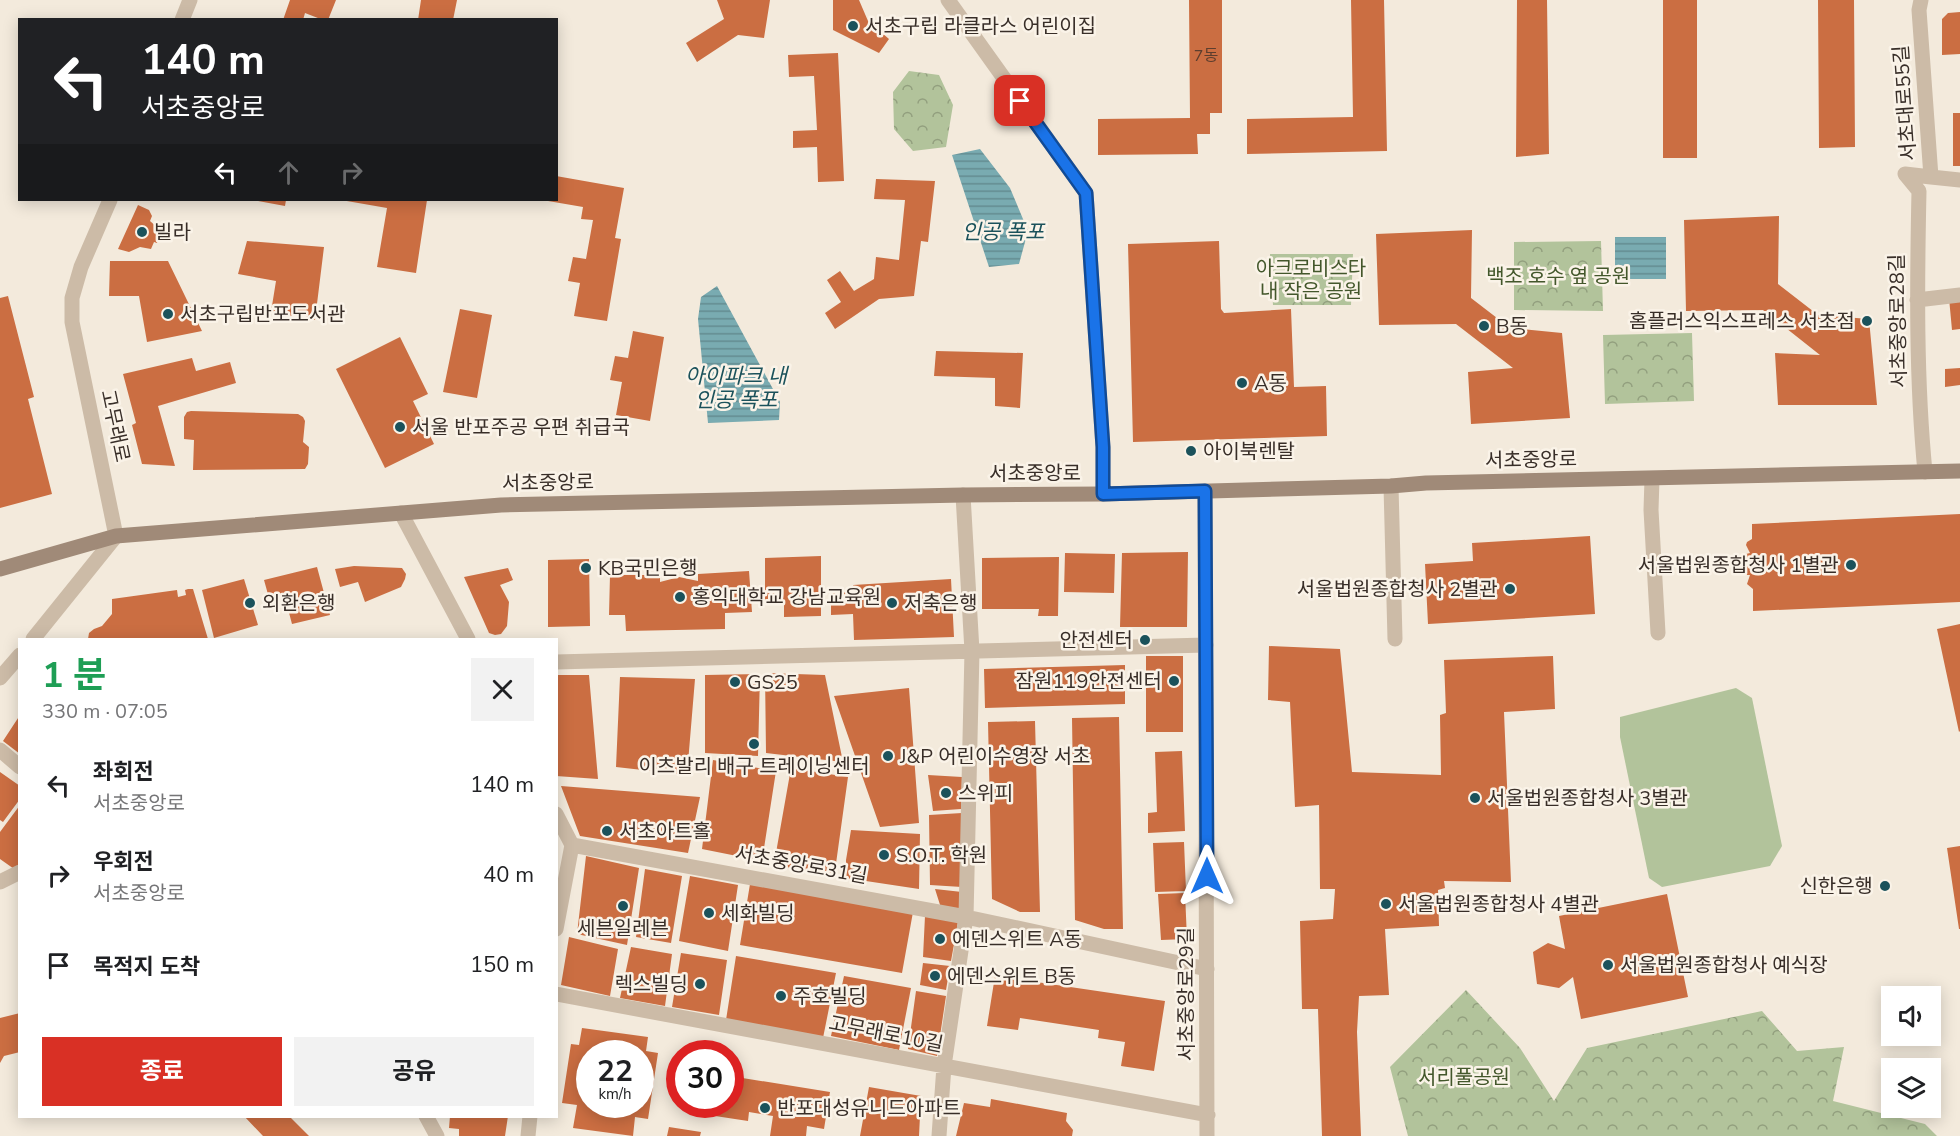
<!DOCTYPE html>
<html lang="ko">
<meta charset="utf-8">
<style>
body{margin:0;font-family:"Nunito Sans","Noto Sans KR",sans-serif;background:#f2f2f2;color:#202124;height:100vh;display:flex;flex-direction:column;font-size:22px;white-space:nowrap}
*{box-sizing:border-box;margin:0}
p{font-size:20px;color:#757577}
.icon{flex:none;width:33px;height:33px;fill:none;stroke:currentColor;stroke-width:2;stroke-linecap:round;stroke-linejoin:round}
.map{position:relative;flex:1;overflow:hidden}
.drawer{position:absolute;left:18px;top:638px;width:540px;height:480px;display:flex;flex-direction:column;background:#fff;border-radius:0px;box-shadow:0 3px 15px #0003}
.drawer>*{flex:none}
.top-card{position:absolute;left:18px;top:18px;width:540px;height:183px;border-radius:0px;box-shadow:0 3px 15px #0003;background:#202124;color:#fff;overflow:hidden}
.controls{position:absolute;left:1881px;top:986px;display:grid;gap:12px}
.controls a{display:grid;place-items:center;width:60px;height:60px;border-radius:0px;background:#fff;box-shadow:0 3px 15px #0003;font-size:30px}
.speed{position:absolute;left:576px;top:1040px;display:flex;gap:12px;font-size:30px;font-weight:700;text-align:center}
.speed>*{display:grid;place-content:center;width:78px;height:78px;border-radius:50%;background:#fff;box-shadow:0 3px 15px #0003;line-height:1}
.speed small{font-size:15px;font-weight:400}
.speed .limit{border:9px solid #d22;background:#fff;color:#111}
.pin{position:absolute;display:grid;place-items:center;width:51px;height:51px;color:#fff;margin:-26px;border-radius:12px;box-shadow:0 3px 9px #0006}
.me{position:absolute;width:66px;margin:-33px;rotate:0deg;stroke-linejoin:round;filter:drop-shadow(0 0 4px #0008)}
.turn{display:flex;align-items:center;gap:21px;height:126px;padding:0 24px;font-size:27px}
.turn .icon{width:78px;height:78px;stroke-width:2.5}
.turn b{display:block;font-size:42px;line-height:51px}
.lanes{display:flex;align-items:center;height:57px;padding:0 24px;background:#0003;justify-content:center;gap:30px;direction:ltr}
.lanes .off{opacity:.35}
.round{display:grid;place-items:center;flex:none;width:63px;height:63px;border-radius:0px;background:#f2f2f2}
.summary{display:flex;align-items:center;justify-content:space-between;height:102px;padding:0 24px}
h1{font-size:36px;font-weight:700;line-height:45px;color:#1e9e55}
.primary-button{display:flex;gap:12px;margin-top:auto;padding:12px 24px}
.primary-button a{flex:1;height:69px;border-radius:0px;background:#d93025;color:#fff;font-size:24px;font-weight:700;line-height:69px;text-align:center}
.primary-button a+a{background:#f2f2f2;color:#202124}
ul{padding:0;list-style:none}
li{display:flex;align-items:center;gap:18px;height:90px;padding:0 24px}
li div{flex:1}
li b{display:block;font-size:22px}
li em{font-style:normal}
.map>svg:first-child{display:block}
.park{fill:url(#park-crowns)}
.pitch{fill:#b2c39b}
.water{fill:url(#water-rules)}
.building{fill:#cb6e42;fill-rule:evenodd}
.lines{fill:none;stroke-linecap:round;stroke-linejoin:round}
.minor{stroke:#ccbba7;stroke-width:15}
.tertiary{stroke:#ccbba7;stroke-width:15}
.secondary{stroke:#a08a78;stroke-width:15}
.route-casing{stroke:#114b97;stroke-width:15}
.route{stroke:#1a73e8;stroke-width:10}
.poi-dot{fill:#1b525b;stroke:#faf3e8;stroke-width:2}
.labels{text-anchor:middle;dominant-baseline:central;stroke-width:5;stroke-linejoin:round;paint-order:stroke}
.number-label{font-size:16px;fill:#5d3e2e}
.poi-label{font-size:20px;fill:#382e28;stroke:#faf3e8;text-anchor:start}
.street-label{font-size:20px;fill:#382e28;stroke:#faf3e8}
.park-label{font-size:20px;fill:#43572b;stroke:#faf3e8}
.water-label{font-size:21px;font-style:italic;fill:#1b525b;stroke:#faf3e8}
</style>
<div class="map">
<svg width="1960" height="1136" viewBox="0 0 1960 1136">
<defs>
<pattern id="park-crowns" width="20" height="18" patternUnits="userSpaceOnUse" patternTransform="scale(1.5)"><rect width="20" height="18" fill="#b2c39b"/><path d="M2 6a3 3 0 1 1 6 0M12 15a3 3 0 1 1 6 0" fill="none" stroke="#929f7e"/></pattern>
<pattern id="water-rules" width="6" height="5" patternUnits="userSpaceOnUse" patternTransform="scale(1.5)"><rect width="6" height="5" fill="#79abb1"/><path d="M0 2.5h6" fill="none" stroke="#648c90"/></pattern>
</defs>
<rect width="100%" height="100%" fill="#f3eadc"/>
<path class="park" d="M 909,71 L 939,75 L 953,105 L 946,147 L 913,151 L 894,129 L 893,92 Z
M 1601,241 L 1603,311 L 1514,310 L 1514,242 Z
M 1270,254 L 1353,254 L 1351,305 L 1273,305 Z
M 1692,333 L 1694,401 L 1605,404 L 1603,335 Z
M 1466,990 L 1520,1048 L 1554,1101 L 1587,1048 L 1762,1011 L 1797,1051 L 1844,1047 L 1833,1101 L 1925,1124 L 1937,1136 L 1408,1136 L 1390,1067 Z"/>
<path class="pitch" d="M 1736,688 L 1752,698 L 1782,846 L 1770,866 L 1662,887 L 1649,878 L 1620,737 L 1620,717 Z"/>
<path class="water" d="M 980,149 L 1010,188 L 1028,231 L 1019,264 L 989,267 L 952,155 Z
M 1615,237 L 1666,237 L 1666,279 L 1615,279 Z
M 717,286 L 780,402 L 779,420 L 708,423 L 698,319 L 701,297 Z"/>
<path class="building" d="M 290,0 L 336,0 L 328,20 L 323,20 L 305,13 L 303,20 L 283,20 Z
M 421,0 L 457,0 L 453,20 L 418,20 Z
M 717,0 L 770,0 L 764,38 L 738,35 L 697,62 L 686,43 L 724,19 Z
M 833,0 L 859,0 L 868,21 L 889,39 L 879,53 L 833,30 Z
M 1189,0 L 1222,0 L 1222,113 L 1210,113 L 1210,134 L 1197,134 L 1198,154 L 1098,155 L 1098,119 L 1190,118 Z
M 1351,0 L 1384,0 L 1387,151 L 1247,154 L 1247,119 L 1353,117 Z
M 1517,0 L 1547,0 L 1549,154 L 1516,157 Z
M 1663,0 L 1697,0 L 1697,158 L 1663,158 Z
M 1818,0 L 1854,0 L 1855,147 L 1819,148 Z
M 1960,12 L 1960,54 L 1942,55 L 1942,19 L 1948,13 Z
M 838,53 L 844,181 L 818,182 L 817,147 L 793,148 L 793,131 L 817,130 L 814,76 L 789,77 L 788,55 Z
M 1953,113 L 1960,113 L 1960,166 L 1953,166 Z
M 556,176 L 624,188 L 615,238 L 621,239 L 607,321 L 574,316 L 580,283 L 568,281 L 573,257 L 586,259 L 593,220 L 581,219 L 583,207 L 548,201 L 556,200 Z
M 876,179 L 935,181 L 928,242 L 921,241 L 914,296 L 879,299 L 835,329 L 825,313 L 841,302 L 827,280 L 840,271 L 854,291 L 874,279 L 876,257 L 899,260 L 905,200 L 874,199 Z
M 252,200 L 286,200 L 285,206 Z
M 341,200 L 427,200 L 416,273 L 377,267 L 387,208 Z
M 138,205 L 149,210 L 152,216 L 150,221 L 159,229 L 157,235 L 159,235 L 157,243 L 154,242 L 151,249 L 140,247 L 129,252 L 118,249 Z
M 1779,216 L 1778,284 L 1818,315 L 1869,319 L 1877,405 L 1778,405 L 1775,353 L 1820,355 L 1763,310 L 1686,311 L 1684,220 Z
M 1472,230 L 1471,298 L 1510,328 L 1562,333 L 1570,418 L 1471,424 L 1468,372 L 1513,368 L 1456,324 L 1379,325 L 1376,234 Z
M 247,241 L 324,247 L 315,320 L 271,312 L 276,281 L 238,274 Z
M 1219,241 L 1221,309 L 1224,313 L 1291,309 L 1294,387 L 1326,386 L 1327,436 L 1133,442 L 1128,244 Z
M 110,261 L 168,261 L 202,331 L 147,342 L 139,296 L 109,296 Z
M 8,296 L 34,397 L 28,399 L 52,494 L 0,508 L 0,298 Z
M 1960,297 L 1960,329 L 1952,330 L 1949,298 Z
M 460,309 L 492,315 L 477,398 L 443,392 Z
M 633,331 L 664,337 L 650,421 L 616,415 L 622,382 L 610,380 L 615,356 L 628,358 Z
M 400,337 L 428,394 L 413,401 L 434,444 L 385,468 L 336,369 Z
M 936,351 L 1023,353 L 1020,408 L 995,406 L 995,378 L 934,376 Z
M 192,358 L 196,371 L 230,362 L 236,383 L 158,406 L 175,466 L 142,464 L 132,425 L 136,423 L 123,374 Z
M 1960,368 L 1960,385 L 1945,387 L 1945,369 Z
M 191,411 L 298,414 L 303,417 L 305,421 L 303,442 L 309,447 L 308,464 L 305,469 L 193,470 L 194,440 L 184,439 L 184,417 L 187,412 Z
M 1960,514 L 1960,602 L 1753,611 L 1753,589 L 1747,584 L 1750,575 L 1743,575 L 1742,555 L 1750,553 L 1746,545 L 1747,542 L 1752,539 L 1752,524 Z
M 1590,536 L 1595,614 L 1428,624 L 1425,564 L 1473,561 L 1472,543 Z
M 1188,552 L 1187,627 L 1120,627 L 1122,553 Z
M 1065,553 L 1115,554 L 1114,593 L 1064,592 Z
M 821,556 L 821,616 L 784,617 L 784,600 L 765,601 L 765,558 Z
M 1059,557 L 1058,616 L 1038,616 L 1039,609 L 982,609 L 982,558 Z
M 589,559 L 590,626 L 548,627 L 548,560 Z
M 354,566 L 402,568 L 406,574 L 405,579 L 401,587 L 365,602 L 358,582 L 340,587 L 335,569 Z
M 317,567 L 330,615 L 292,624 L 284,594 L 269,598 L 264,580 Z
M 508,568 L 513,580 L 500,585 L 509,602 L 507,626 L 501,634 L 495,635 L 489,633 L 464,577 Z
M 749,571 L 752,612 L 725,613 L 725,629 L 626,631 L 625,615 L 609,615 L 610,575 L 660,575 L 660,582 L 679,577 L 698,581 L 698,574 Z
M 244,579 L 258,625 L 214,638 L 202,590 Z
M 951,579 L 954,637 L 854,640 L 853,614 L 831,615 L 831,593 L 853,592 L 853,585 Z
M 188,589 L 193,589 L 208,639 L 88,639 L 89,633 L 94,629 L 102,626 L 112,614 L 112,599 L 177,590 L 178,597 L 186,595 L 185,590 Z
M 1960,624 L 1960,731 L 1959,732 L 1937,629 Z
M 1269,646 L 1340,649 L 1352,772 L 1441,775 L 1440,715 L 1446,713 L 1444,660 L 1553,656 L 1555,709 L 1504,712 L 1511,882 L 1444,881 L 1445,888 L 1438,890 L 1439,926 L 1385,929 L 1389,995 L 1359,996 L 1357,1032 L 1361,1136 L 1322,1136 L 1318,1009 L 1302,1009 L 1300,921 L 1333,919 L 1335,889 L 1320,889 L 1319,805 L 1295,807 L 1290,702 L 1268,700 Z
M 1146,656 L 1183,656 L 1183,732 L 1146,732 Z
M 1125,665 L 1125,704 L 985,708 L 984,669 Z
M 765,673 L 825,675 L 843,762 L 766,753 Z
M 760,674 L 758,756 L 705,753 L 705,675 Z
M 556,675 L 589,675 L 598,779 L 556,776 Z
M 620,677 L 695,679 L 687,775 L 616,767 Z
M 909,688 L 919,823 L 880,827 L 834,696 Z
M 20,715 L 20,754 L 3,741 Z
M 1119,717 L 1123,929 L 1104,929 L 1075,920 L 1072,718 Z
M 1035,721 L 1040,912 L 1020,912 L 992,899 L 988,722 Z
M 1182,751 L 1185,831 L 1148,833 L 1148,813 L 1157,812 L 1155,752 Z
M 713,760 L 776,771 L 762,861 L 702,849 Z
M 791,768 L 848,777 L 834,878 L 774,864 Z
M 0,772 L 20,786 L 20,799 L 3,822 L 0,820 Z
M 928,775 L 962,777 L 961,809 L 933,811 Z
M 561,786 L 700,797 L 688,853 L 580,836 Z
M 20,805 L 20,868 L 17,871 L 0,859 L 0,832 Z
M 962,813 L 962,887 L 930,885 L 929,815 Z
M 851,830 L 920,834 L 919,889 L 846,878 L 846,860 Z
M 1184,842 L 1186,891 L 1155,892 L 1153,843 Z
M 1960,846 L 1960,929 L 1959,929 L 1947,848 Z
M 586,856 L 639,868 L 627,945 L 577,934 Z
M 645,869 L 682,876 L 671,943 L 636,937 Z
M 690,876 L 738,885 L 728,951 L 679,941 Z
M 750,884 L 913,912 L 902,973 L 740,945 Z
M 935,889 L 962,892 L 961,912 L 941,908 Z
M 1185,893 L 1187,939 L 1161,940 L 1158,894 Z
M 1667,894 L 1688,997 L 1581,1019 L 1573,977 L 1559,988 L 1537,984 L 1533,952 L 1548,943 L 1565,949 L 1559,916 Z
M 925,916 L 958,922 L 951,961 L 923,957 Z
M 569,937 L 618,949 L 610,996 L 561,985 Z
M 631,947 L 672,954 L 665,1006 L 620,998 Z
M 681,953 L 727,960 L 719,1015 L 672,1007 Z
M 736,956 L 836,973 L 823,1038 L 726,1020 Z
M 923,963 L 950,966 L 946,990 L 920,985 Z
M 844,976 L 911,988 L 899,1050 L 831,1036 Z
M 995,976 L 1165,1001 L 1154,1071 L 1121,1066 L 1125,1042 L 1098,1038 L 1099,1030 L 1020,1018 L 1018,1030 L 987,1026 Z
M 916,991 L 946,996 L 937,1056 L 908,1049 Z
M 20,1013 L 20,1052 L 4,1056 L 0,1063 L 0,1018 Z
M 582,1028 L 648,1037 L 646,1051 L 658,1053 L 648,1119 L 635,1117 L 633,1136 L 573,1128 L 577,1105 L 562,1103 L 571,1044 L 579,1045 ZM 590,1053 L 640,1053 L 640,1104 L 590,1104 Z
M 730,1076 L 830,1092 L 824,1129 L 807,1126 L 806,1136 L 770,1136 L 773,1116 L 749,1112 L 748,1121 L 702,1114 L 703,1104 L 730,1104 Z
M 869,1087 L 921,1096 L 919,1136 L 860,1136 Z
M 991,1099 L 1067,1113 L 1066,1121 L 1073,1130 L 1072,1136 L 956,1136 L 964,1103 L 990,1107 Z
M 244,1116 L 289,1116 L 309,1136 L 263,1136 Z
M 450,1116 L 508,1116 L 505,1136 L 459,1136 L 459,1129 L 449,1128 Z
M 669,1127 L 701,1132 L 700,1136 L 667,1136 Z"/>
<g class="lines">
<path class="minor" d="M 948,0 L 1086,193 L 1103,448 L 1103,494
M 1905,174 L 1919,191 C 1917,285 1916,379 1925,472
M 1905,174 L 1931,177 L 1919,10 L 1921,0
M 1931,177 L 1960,180
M 1917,300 L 1960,295
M 1652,479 L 1651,510 L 1658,633
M 1391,486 L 1395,639
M 1205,491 L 1207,1136
M 401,513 L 468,639
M 556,662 L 1206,645
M 0,750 L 20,767
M 556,814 L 572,845
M 572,845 L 966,917 L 1207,969
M 0,882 L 20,872
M 556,929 L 572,845
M 556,994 L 1208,1115
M 426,1116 L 437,1136
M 528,1136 L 530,1116
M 939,1136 L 944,1066 L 966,917 L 972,651 L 963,495"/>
<path class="tertiary" d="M 182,20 L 190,0
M 33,639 L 116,536 L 72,322 L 72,298 L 81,267 L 110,200
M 0,678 L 20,655"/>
<path class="secondary" d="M 0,569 L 116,536 L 501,505 L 963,495 L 1103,494 L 1391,486 L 1426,483 L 1960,471"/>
</g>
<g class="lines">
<defs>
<path id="route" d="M 1020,101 L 1086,193 L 1103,447 L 1103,494 L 1205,491 L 1207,876"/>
</defs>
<use href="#route" class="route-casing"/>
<use href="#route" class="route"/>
</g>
<g class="poi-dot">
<circle cx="853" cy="26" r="6"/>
<circle cx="142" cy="232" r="6"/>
<circle cx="168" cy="314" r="6"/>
<circle cx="1867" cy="321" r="6"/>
<circle cx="1484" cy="326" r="6"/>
<circle cx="1242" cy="383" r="6"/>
<circle cx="400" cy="427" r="6"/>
<circle cx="1191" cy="451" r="6"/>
<circle cx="1851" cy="565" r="6"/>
<circle cx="586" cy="568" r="6"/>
<circle cx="1510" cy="589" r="6"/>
<circle cx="680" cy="597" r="6"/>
<circle cx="250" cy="603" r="6"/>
<circle cx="892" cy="603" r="6"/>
<circle cx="1145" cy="640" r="6"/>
<circle cx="1174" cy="681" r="6"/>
<circle cx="735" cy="682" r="6"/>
<circle cx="754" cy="744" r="6"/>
<circle cx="888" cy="756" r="6"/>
<circle cx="946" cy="793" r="6"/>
<circle cx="1475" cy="798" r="6"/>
<circle cx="607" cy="831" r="6"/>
<circle cx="884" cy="855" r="6"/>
<circle cx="1885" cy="886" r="6"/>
<circle cx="1386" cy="904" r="6"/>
<circle cx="623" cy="906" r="6"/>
<circle cx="709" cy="913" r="6"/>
<circle cx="940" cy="939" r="6"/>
<circle cx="1608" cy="965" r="6"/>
<circle cx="935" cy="976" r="6"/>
<circle cx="700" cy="984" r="6"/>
<circle cx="781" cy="996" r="6"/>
<circle cx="765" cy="1108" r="6"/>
</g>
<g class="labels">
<g class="number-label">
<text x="1206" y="56">7동</text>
</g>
<g class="poi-label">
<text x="865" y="26">서초구립 라클라스 어린이집</text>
<text x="154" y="232">빌라</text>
<text x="180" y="314">서초구립반포도서관</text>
<text x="1855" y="321" text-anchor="end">홈플러스익스프레스 서초점</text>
<text x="1496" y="326">B동</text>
<text x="1254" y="383">A동</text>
<text x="412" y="427">서울 반포주공 우편 취급국</text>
<text x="1203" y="451">아이북렌탈</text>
<text x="1839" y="565" text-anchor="end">서울법원종합청사 1별관</text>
<text x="598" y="568">KB국민은행</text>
<text x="1498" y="589" text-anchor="end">서울법원종합청사 2별관</text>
<text x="692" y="597">홍익대학교 강남교육원</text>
<text x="262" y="603">외환은행</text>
<text x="904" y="603">저축은행</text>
<text x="1133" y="640" text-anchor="end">안전센터</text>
<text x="1162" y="681" text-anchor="end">잠원119안전센터</text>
<text x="747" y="682">GS25</text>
<text x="900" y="756">J&amp;P 어린이수영장 서초</text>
<text x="754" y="766" text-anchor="middle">이츠발리 배구 트레이닝센터</text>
<text x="958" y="793">스위피</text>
<text x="1487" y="798">서울법원종합청사 3별관</text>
<text x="619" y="831">서초아트홀</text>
<text x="896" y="855">S.O.T. 학원</text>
<text x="1873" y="886" text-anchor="end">신한은행</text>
<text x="1398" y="904">서울법원종합청사 4별관</text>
<text x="721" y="913">세화빌딩</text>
<text x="623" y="928" text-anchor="middle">세븐일레븐</text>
<text x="952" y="939">에덴스위트 A동</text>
<text x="1620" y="965">서울법원종합청사 예식장</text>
<text x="947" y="976">에덴스위트 B동</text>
<text x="688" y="984" text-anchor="end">렉스빌딩</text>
<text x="793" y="996">주호빌딩</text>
<text x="777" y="1108">반포대성유니드아파트</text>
</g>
<g class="street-label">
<text transform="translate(1905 103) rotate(-94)">서초대로55길</text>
<text transform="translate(1898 321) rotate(-91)">서초중앙로28길</text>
<text transform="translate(115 426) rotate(78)">고무래로</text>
<text transform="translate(1531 460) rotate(-1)">서초중앙로</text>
<text x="1035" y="473">서초중앙로</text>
<text transform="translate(548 483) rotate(-1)">서초중앙로</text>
<text transform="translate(801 865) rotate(10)">서초중앙로31길</text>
<text transform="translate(1186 994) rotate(-90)">서초중앙로29길</text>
<text transform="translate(886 1034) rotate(11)">고무래로10길</text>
</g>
<g class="park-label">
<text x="1311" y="268">아크로비스타<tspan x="1311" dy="23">내 작은 공원</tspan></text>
<text x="1558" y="276">백조 호수 옆 공원</text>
<text x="1464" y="1077">서리풀공원</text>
</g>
<g class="water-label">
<text x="1003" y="232">인공 폭포</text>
<text x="736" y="376">아이파크 내<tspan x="736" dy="24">인공 폭포</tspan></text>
</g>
</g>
</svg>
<div class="controls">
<a><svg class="icon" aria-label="sound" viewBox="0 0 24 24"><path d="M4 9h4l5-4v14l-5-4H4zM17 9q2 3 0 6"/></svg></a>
<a><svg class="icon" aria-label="layers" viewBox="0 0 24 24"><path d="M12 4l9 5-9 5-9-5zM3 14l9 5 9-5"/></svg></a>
</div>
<div class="speed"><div>22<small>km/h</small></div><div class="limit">30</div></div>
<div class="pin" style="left:1020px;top:101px;background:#d93025"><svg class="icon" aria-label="arrive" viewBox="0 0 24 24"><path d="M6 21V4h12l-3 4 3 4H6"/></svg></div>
<svg class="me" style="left:1207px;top:876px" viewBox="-20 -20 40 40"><path d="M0-17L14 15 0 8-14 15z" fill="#1a73e8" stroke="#fff" stroke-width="4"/></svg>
<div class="top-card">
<div class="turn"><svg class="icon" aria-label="left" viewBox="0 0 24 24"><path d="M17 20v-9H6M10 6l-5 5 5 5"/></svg><div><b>140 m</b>서초중앙로</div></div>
<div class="lanes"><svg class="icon" aria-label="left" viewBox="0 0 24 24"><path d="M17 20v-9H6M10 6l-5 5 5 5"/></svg><svg class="icon off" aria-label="ahead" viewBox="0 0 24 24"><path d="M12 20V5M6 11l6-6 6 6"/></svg><svg class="icon off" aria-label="right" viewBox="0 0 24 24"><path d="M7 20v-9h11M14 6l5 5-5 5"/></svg></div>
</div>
<section class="drawer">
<div class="summary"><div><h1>1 분</h1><p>330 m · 07:05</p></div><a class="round"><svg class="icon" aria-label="close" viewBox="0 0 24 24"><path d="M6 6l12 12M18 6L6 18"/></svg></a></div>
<ul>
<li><svg class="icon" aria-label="left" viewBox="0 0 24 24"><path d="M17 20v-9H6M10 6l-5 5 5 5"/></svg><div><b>좌회전</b><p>서초중앙로</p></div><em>140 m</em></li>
<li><svg class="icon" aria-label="right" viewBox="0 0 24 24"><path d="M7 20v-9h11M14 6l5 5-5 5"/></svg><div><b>우회전</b><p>서초중앙로</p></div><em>40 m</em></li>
<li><svg class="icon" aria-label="arrive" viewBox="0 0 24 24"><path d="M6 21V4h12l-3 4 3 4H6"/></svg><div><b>목적지 도착</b></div><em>150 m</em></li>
</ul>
<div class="primary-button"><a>종료</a><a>공유</a></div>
</section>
</div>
